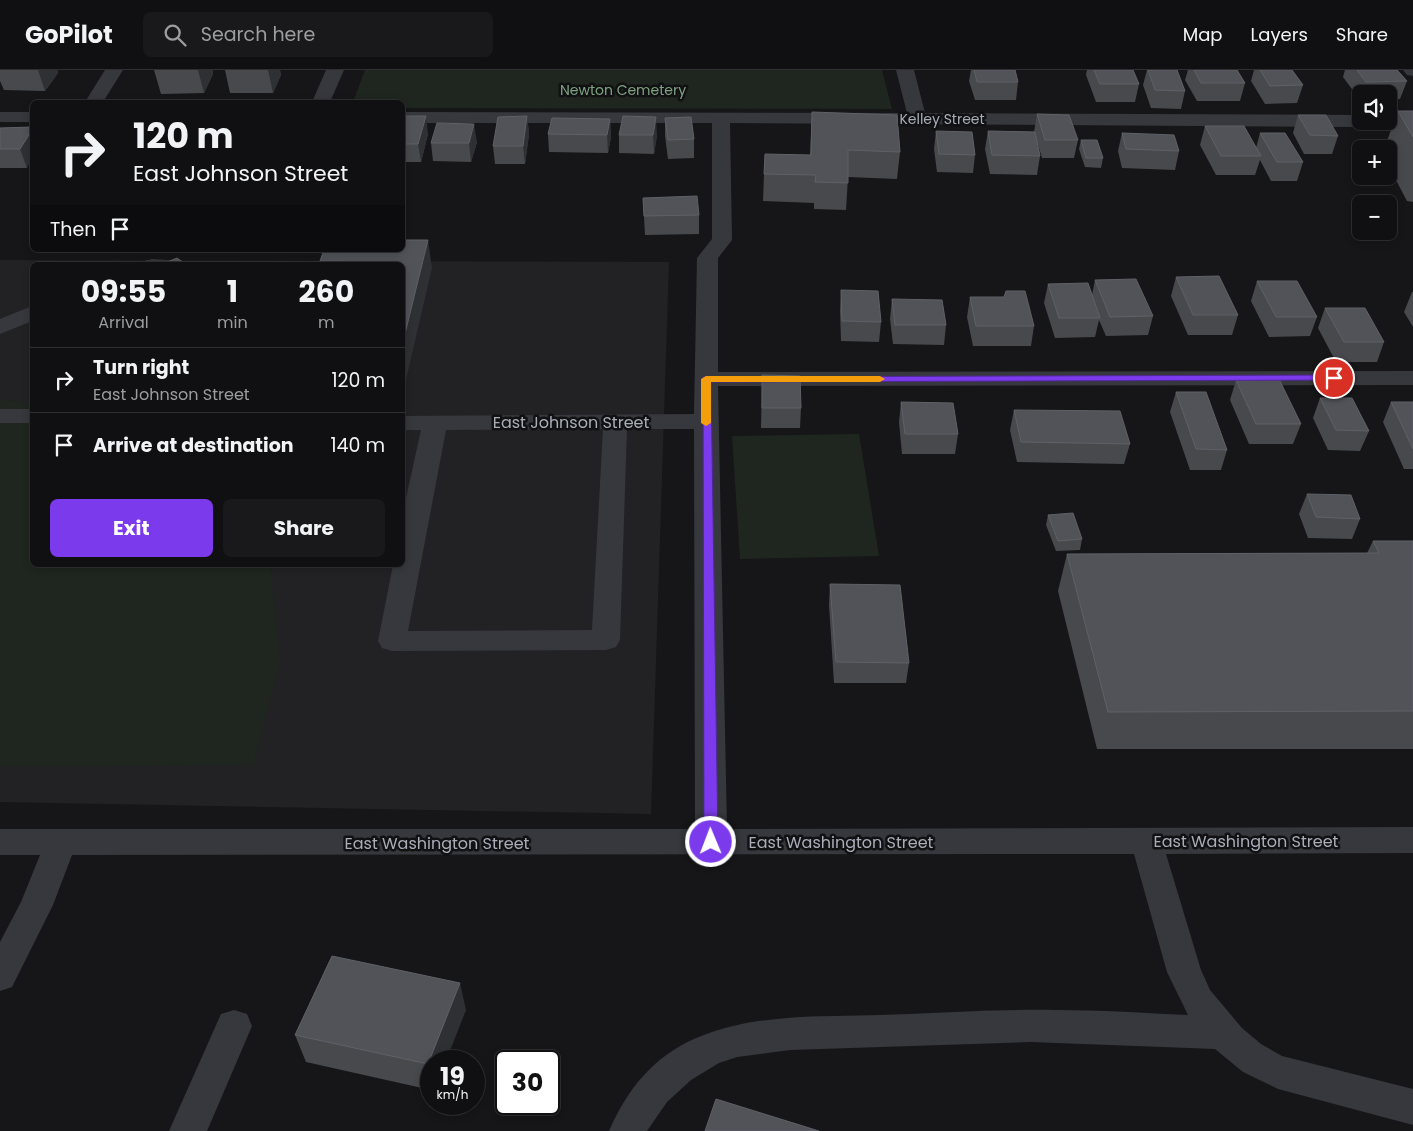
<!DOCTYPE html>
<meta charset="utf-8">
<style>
body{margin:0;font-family:Poppins,sans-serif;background:#19191b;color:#f1f3f6;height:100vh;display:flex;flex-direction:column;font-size:19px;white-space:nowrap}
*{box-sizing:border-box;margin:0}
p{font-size:16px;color:#9c9d9f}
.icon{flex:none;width:28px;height:28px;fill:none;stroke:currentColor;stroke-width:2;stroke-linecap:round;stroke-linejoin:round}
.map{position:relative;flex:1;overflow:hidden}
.details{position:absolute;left:30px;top:192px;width:375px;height:305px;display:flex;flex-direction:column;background:#101012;border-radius:8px;box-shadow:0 2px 8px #0003,0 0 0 1px #303032}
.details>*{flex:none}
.top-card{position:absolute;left:30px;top:30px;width:375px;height:152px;border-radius:8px;box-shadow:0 2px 8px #0003,0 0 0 1px #303032;background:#101012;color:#f1f3f6;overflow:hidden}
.tools{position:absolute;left:1352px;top:15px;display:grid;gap:10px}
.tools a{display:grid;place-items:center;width:45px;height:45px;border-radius:8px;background:#101012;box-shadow:0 2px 8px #0003,0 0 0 1px #303032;font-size:25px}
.speed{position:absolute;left:420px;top:980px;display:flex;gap:10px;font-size:25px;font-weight:700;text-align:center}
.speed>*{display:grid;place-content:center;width:65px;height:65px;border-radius:50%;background:#101012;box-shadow:0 2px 8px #0003,0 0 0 1px #303032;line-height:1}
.speed small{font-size:12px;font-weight:400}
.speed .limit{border:2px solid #111;border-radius:8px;background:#fff;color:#111}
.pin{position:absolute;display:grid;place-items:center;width:42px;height:42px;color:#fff;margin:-21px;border:2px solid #fff;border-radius:50%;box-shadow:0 1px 5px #0007}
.me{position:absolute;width:55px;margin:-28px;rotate:359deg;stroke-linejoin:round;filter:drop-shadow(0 0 4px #0008)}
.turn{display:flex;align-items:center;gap:18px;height:105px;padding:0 20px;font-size:22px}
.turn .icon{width:65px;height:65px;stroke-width:2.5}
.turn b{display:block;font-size:35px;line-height:42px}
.then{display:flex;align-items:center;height:48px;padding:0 20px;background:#0003;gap:10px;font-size:19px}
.eta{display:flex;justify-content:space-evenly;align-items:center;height:85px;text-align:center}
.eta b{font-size:30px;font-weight:700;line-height:35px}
.primary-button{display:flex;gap:10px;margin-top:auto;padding:10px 20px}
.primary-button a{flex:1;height:58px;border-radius:8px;background:#7c3aed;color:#fff;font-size:20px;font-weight:700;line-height:58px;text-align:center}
.primary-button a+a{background:#19191b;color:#f1f3f6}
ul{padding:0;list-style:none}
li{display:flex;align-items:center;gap:15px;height:65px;padding:0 20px;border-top:1px solid #303032}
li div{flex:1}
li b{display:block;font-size:19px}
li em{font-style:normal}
header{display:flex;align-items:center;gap:30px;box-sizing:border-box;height:70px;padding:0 25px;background:#101012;border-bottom:1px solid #303032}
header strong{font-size:24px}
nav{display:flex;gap:28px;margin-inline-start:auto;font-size:18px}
.search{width:350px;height:45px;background:#19191b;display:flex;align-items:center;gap:12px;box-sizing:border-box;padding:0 18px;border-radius:8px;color:#9c9d9f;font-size:19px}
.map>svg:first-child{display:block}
.built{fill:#222225;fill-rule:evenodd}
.green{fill:#1e261f}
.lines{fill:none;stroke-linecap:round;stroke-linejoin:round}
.minor{fill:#37383d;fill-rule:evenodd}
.wall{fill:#47494d}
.shaded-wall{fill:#2f3033}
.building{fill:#525359;stroke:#5f6168}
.route{fill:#7c3aed;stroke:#51269a}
.slow{fill:#f59e0b}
.labels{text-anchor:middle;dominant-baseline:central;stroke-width:5;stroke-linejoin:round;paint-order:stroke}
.far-park-label{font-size:14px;fill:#7fa381;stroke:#111113}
.far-street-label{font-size:14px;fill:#a8adb8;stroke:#111113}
.street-label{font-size:16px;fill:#a8adb8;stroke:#111113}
</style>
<header>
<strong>GoPilot</strong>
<div class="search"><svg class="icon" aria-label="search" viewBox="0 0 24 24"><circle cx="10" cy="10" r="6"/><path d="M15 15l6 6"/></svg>Search here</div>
<nav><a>Map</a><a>Layers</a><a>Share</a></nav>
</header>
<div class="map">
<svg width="1413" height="1061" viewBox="0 0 1413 1061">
<rect width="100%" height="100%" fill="#161618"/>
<path class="built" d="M 0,190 L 669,192 L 651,744 L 0,732 ZM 32,195 L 402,195 L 402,495 L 32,495 Z"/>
<path class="green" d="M 365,0 L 882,0 L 892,39 L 403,38 L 402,32 L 353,32 Z
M 0,329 L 32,335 L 32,495 L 270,495 L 280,591 L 253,695 L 0,696 Z
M 859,364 L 879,486 L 740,489 L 732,366 Z"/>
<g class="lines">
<path class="minor" d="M 105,0 L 123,0 L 103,32 L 85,32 Z
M 326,0 L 344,0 L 330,32 L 312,32 Z
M 896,0 L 914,0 L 925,43 L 1361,45 L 1361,51 L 1370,51 L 1368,55 L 1361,57 L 730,53 L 732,170 L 718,188 L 718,302 L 1413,301 L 1413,315 L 718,316 L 727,759 L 1413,757 L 1413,783 L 1166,784 L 1201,900 L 1210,920 L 1242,958 L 1261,974 L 1282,986 L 1413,1019 L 1413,1055 L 1278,1019 L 1243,1002 L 1215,979 L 1031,972 L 790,980 L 737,987 L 719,993 L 691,1010 L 667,1032 L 647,1061 L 609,1061 C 627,1020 653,987 694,969 C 754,943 818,947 881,945 C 939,943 997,939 1055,940 C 1100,940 1144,943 1188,945 L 1167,902 L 1134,784 L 72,785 L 53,835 L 12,917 L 0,921 L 0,872 L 21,832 L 40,785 L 0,785 L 0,759 L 695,759 L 694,359 L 627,359 L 620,570 L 616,577 L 606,580 L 392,581 L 382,578 L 378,571 L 393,495 L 402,495 L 402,446 L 421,360 L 402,360 L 402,346 L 694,344 L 697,188 L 712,169 L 712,53 L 402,53 L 402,42 L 907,43 ZM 603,359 L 592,560 L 408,561 L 446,360 Z
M 1403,0 L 1413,0 L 1413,6 L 1407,5 Z
M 0,42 L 32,42 L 32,52 L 0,52 Z
M 1389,45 L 1413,45 L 1413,57 L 1382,55 L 1380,51 L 1389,51 Z
M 152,189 L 183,191 L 187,195 L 141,195 L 145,191 Z
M 32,236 L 32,251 L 0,264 L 0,249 Z
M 0,339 L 32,339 L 32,353 L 0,353 Z
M 234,940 L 247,944 L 252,956 L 207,1061 L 169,1061 L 221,944 Z"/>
</g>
<path class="wall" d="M 0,0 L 57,0 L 58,3 L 45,21 L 4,20 L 0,11 Z
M 154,0 L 213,0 L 213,4 L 204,23 L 161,24 Z
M 225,0 L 280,0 L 281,5 L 273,23 L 230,23 Z
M 971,0 L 1015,0 L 1018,12 L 1016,30 L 975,30 L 969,11 Z
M 1087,0 L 1133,0 L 1139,14 L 1135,32 L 1096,32 L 1086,5 Z
M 1147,0 L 1177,0 L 1185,21 L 1181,39 L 1151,38 L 1143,15 Z
M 1188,0 L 1237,0 L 1245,13 L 1240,31 L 1197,31 L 1185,10 Z
M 1254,0 L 1292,0 L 1303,15 L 1297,33 L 1265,34 L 1251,11 Z
M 1345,0 L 1397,0 L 1407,11 L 1400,29 L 1389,29 L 1389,24 L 1361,24 L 1361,30 L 1360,30 L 1343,7 Z
M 1398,41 L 1413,41 L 1413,132 L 1407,131 L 1389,97 L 1389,79 L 1384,79 Z
M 812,42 L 900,82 L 897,109 L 848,107 L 846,140 L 814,139 L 814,133 L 763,131 L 764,104 L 810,85 Z
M 1037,44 L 1078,70 L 1074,88 L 1042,88 L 1037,71 L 1040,86 L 1037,105 L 990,104 L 985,79 L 988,61 L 1034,62 Z
M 1298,45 L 1338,66 L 1332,84 L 1304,84 L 1293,63 Z
M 402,46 L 428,64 L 421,92 L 402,92 Z
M 527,46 L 529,64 L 525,94 L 495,94 L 493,76 Z
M 665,48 L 694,69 L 694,88 L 668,89 L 665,66 Z
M 610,49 L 611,67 L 608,83 L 549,82 L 548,64 Z
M 1205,56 L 1256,78 L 1260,63 L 1303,92 L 1297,111 L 1271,111 L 1260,90 L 1255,105 L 1216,105 L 1200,75 Z
M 32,57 L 27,98 L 0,98 L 0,58 Z
M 936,61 L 975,85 L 973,103 L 937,102 L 934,79 Z
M 1122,63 L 1179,81 L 1175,100 L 1122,98 L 1118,81 Z
M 619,65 L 657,65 L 654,84 L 619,83 Z
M 1081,70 L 1103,88 L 1101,98 L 1085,97 L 1079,79 Z
M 477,72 L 471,92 L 433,91 L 431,73 Z
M 643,128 L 699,145 L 699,164 L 645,165 Z
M 324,180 L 432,198 L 402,195 L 321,195 L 320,191 Z
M 1176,207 L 1238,245 L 1232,265 L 1188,265 L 1171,226 Z
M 1095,210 L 1153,246 L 1148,265 L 1106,266 L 1099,250 L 1095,267 L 1055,268 L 1044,233 L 1048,214 L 1092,225 Z
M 1257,211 L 1317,247 L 1310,266 L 1269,267 L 1251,231 Z
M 841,220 L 881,252 L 879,272 L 841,271 L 840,240 Z
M 1412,222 L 1413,222 L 1413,257 L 1404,242 Z
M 970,227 L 1034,256 L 1031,276 L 973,276 L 967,247 Z
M 892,229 L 946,255 L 944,275 L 893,274 L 890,249 Z
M 1325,238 L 1384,272 L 1377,292 L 1336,292 L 1318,258 Z
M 762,305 L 801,338 L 800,358 L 761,358 Z
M 1236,310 L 1301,354 L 1293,374 L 1249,374 L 1230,330 Z
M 1176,322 L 1227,380 L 1221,400 L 1190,400 L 1170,342 Z
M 1320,328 L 1369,361 L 1360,381 L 1328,380 L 1313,348 Z
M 901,332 L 958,364 L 955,384 L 902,384 L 899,352 Z
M 1391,332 L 1413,332 L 1413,399 L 1404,399 L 1383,352 Z
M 1014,340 L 1130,374 L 1124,394 L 1017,392 L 1010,360 Z
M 1307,424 L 1360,449 L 1352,469 L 1308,468 L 1299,444 Z
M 1048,445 L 1082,469 L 1080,480 L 1056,481 L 1046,455 Z
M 1373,471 L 1413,471 L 1413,679 L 1097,679 L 1058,521 L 1067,484 L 1367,483 Z
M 830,514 L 909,593 L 906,613 L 834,613 L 829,535 Z
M 466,940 L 431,991 L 431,1020 L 306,992 L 295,965 Z"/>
<path class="shaded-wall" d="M 38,0 L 57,0 L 58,3 L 45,21 Z
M 198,0 L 213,0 L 213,4 L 204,23 Z
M 268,0 L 280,0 L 281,5 L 273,23 Z
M 426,46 L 428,64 L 421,92 L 418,74 Z
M 527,46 L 529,64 L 525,94 L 523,76 Z
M 656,47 L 657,65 L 654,84 L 653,65 Z
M 610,49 L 611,67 L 608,83 L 607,65 Z
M 474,54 L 477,72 L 471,92 L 469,73 Z
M 32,60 L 32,89 L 27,98 L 20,79 Z
M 428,170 L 432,198 L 402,327 L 402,276 Z
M 460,913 L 466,940 L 446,991 L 431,991 L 431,1007 L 428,994 Z"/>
<path class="building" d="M 974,0 L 1015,0 L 1018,12 L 977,12 Z
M 1094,0 L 1133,0 L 1139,14 L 1100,14 Z
M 1148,0 L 1177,0 L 1185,21 L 1155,20 Z
M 1194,0 L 1237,0 L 1245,13 L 1201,13 Z
M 1260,0 L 1292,0 L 1303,15 L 1270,16 Z
M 1357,0 L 1397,0 L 1407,11 L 1366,12 Z
M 1398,41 L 1413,41 L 1413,67 Z
M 812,42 L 897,45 L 900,82 L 848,80 L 848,113 L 815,112 L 816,105 L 764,104 L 765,84 L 811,85 Z
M 1037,44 L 1069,45 L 1078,70 L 1045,70 Z
M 1298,45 L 1326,45 L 1338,66 L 1310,65 Z
M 402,46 L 426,46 L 418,74 L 402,74 Z
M 527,46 L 523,76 L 493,76 L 498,47 Z
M 623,46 L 656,47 L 653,65 L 619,65 Z
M 691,47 L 694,69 L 668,70 L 665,48 Z
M 552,48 L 610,49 L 607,65 L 548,64 Z
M 437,53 L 474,54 L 469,73 L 431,73 Z
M 1205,56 L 1244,56 L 1261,86 L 1221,86 Z
M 32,57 L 32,60 L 20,79 L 0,79 L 0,58 Z
M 936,61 L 972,62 L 975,85 L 939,84 Z
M 988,61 L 1035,62 L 1040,86 L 992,85 Z
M 1122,63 L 1174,65 L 1179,81 L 1126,79 Z
M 1260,63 L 1285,63 L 1303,92 L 1277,92 Z
M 1081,70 L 1097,70 L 1103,88 L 1086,88 Z
M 697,126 L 699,145 L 644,146 L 643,128 Z
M 402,170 L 428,170 L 402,276 L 402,195 L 343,195 L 344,191 L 320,191 L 324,180 L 402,180 Z
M 177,188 L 187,195 L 160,195 Z
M 147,191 L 153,195 L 137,195 Z
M 1219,206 L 1238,245 L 1193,245 L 1176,207 Z
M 1136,209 L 1153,246 L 1110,247 L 1095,210 Z
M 1257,211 L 1297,211 L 1317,247 L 1276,247 Z
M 1088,213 L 1100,248 L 1059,248 L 1048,214 Z
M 841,220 L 878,221 L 881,252 L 842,251 Z
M 1006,221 L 1025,221 L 1034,256 L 976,256 L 970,227 L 1004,227 Z
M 892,229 L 942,230 L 946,255 L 895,255 Z
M 1325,238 L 1365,238 L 1384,272 L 1344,272 Z
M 762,305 L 800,306 L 801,338 L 762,338 Z
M 1279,309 L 1301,354 L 1256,354 L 1236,310 Z
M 1176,322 L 1206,322 L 1227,380 L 1196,379 Z
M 1320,328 L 1352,328 L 1369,361 L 1336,360 Z
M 901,332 L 953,333 L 958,364 L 905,364 Z
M 1391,332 L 1413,332 L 1413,379 Z
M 1014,340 L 1120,341 L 1130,374 L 1021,372 Z
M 1307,424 L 1351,425 L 1360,449 L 1316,447 Z
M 1073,443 L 1082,469 L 1058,471 L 1048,445 Z
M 1373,471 L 1413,471 L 1413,641 L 1108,642 L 1067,484 L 1379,483 Z
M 830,514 L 900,515 L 909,593 L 836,592 Z
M 332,886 L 460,913 L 428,994 L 295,965 Z
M 716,1029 L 819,1061 L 705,1061 Z"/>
<path class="route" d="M 1334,305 L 1338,306 L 1338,310 L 711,312 L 718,772 L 716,776 L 711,777 L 706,776 L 704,772 L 703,307 Z"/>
<path class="slow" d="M 706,306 L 880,306 L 885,309 L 880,312 L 711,312 L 711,353 L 706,356 L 701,353 L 701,309 Z"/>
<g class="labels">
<g class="far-park-label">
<text x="623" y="20">Newton Cemetery</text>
</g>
<g class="far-street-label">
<text x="942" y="49">Kelley Street</text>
</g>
<g class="street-label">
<text x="571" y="352">East Johnson Street</text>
<text x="1246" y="771">East Washington Street</text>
<text x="841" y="772">East Washington Street</text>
<text x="437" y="773">East Washington Street</text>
</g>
</g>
</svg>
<div class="tools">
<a><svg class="icon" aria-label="sound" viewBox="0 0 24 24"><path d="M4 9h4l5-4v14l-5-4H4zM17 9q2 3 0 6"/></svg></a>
<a>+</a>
<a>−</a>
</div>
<div class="speed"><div>19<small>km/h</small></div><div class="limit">30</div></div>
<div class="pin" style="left:1334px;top:308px;background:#d93025"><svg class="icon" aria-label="arrive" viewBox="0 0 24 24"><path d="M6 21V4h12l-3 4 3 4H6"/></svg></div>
<svg class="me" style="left:711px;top:772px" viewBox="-20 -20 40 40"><circle r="17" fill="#7c3aed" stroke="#fff" stroke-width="3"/><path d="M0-11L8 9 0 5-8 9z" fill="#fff"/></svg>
<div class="top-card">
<div class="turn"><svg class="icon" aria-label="right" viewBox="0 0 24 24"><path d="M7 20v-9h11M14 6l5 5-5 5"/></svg><div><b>120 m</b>East Johnson Street</div></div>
<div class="then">Then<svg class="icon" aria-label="arrive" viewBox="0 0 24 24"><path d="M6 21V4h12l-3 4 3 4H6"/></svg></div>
</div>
<section class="details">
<div class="eta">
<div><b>09:55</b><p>Arrival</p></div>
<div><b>1</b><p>min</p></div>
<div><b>260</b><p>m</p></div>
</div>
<ul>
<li><svg class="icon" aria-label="right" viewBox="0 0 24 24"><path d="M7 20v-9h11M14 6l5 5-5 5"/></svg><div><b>Turn right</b><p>East Johnson Street</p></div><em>120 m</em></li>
<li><svg class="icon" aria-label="arrive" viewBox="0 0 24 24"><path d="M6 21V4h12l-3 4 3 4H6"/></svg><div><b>Arrive at destination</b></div><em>140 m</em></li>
</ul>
<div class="primary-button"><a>Exit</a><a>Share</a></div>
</section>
</div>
